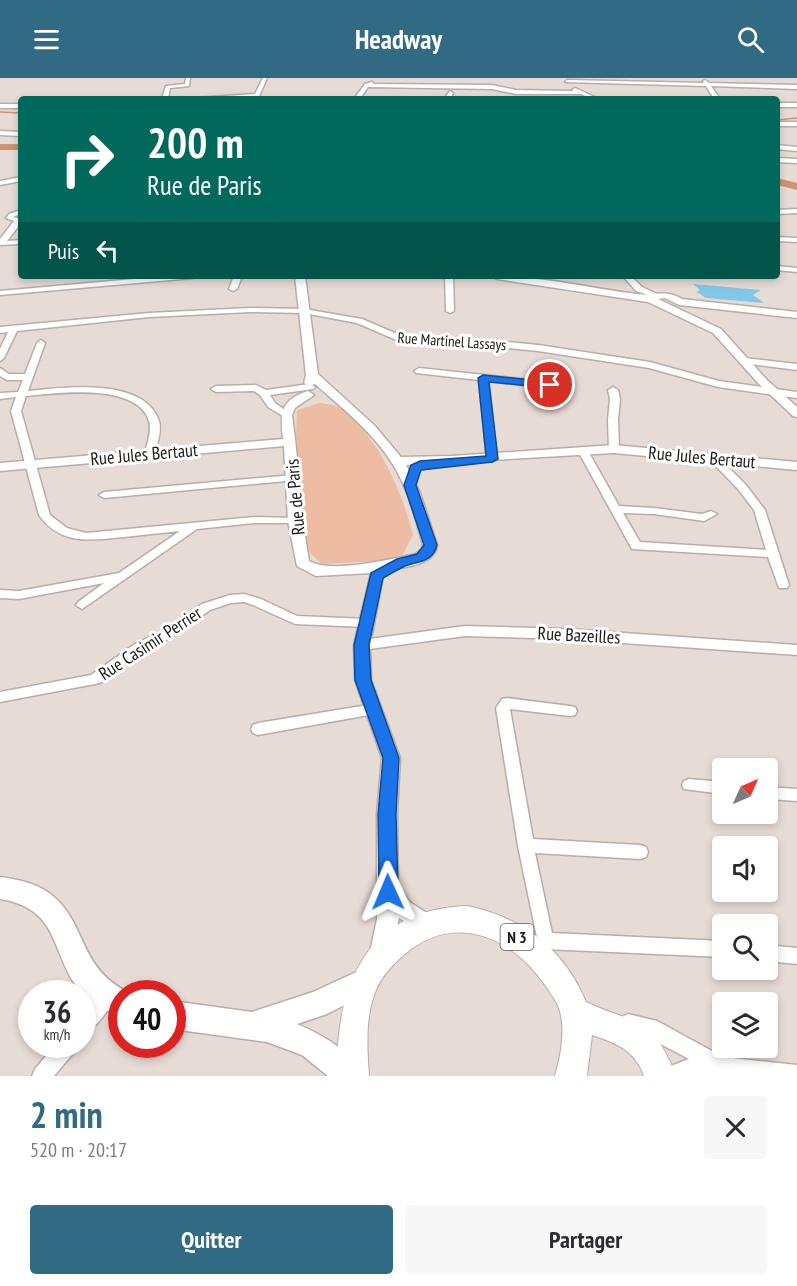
<!DOCTYPE html>
<html lang="fr">
<meta charset="utf-8">
<style>
body{margin:0;font-family:"PT Sans Narrow",sans-serif;background:#f7f7f7;color:#2b2b33;height:100vh;display:flex;flex-direction:column;font-size:22px;white-space:nowrap}
*{box-sizing:border-box;margin:0}
p{font-size:20px;color:#7c7c81}
.icon{flex:none;width:33px;height:33px;fill:none;stroke:currentColor;stroke-width:2;stroke-linecap:round;stroke-linejoin:round}
.map{position:relative;height:998px;overflow:hidden}
.side{display:flex;flex-direction:column;background:#fff;flex:1}
.side>*{flex:none}
.guide{position:absolute;left:18px;top:18px;width:762px;height:183px;border-radius:6px;box-shadow:0 3px 9px #0003;background:#00695c;color:#fff;overflow:hidden}
.needle{width:39px;rotate:45deg}
.tools{position:absolute;left:712px;top:680px;display:grid;gap:12px}
.tools a{display:grid;place-items:center;width:66px;height:66px;border-radius:6px;background:#fff;box-shadow:0 3px 9px #0003;font-size:30px}
.speed{position:absolute;left:18px;top:902px;display:flex;gap:12px;font-size:30px;font-weight:700;text-align:center}
.speed>*{display:grid;place-content:center;width:78px;height:78px;border-radius:50%;background:#fff;box-shadow:0 3px 9px #0003;line-height:1}
.speed small{font-size:15px;font-weight:400}
.speed .limit{border:9px solid #d22;background:#fff;color:#111}
.pin{position:absolute;display:grid;place-items:center;width:51px;height:51px;color:#fff;margin:-26px;border:3px solid #fff;border-radius:50%;box-shadow:0 2px 6px #0007}
.me{position:absolute;width:66px;margin:-33px;rotate:359deg;stroke-linejoin:round;filter:drop-shadow(0 0 4px #0008)}
.turn{display:flex;align-items:center;gap:21px;height:126px;padding:0 30px;font-size:27px}
.turn .icon{width:78px;height:78px;stroke-width:2.5}
.turn b{display:block;font-size:42px;line-height:51px}
.then{display:flex;align-items:center;height:57px;padding:0 30px;background:#0003;gap:12px;font-size:22px}
.round{display:grid;place-items:center;flex:none;width:63px;height:63px;border-radius:6px;background:#f7f7f7}
.head{display:flex;align-items:center;justify-content:space-between;height:102px;padding:0 30px}
h1{font-size:36px;font-weight:700;line-height:45px;color:#306b83}
.primary-button{display:flex;gap:12px;margin-top:auto;padding:12px 30px}
.primary-button a{flex:1;height:69px;border-radius:6px;background:#306b83;color:#fff;font-size:24px;font-weight:700;line-height:69px;text-align:center}
.primary-button a+a{background:#f7f7f7;color:#2b2b33}
header{display:flex;justify-content:space-between;align-items:center;height:78px;padding:0 30px;background:#306b83;color:#fff;font-size:27px;font-weight:700}
.map>svg:first-child{display:block}
.green{fill:#eebca2}
.lines{fill:none;stroke-linecap:round;stroke-linejoin:round}
.stream{stroke:#cc9374;stroke-width:1.5}
.river{fill:#cc9374;fill-rule:evenodd}
.building{fill:#82c8e6}
.minor-casing{stroke:#b9ada7;stroke-width:3}
.tertiary-casing{stroke:#b9ada7;stroke-width:3}
.secondary-casing{stroke:#b9ada7;stroke-width:3}
.primary-casing{stroke:#b9ada7;stroke-width:2}
.minor{fill:#fff;fill-rule:evenodd}
.tertiary{fill:#fff;fill-rule:evenodd}
.secondary{fill:#fff;fill-rule:evenodd}
.primary{fill:#fff;fill-rule:evenodd}
.route{fill:#1a73e8;stroke:#114b97;stroke-width:1.5}
.labels{text-anchor:middle;dominant-baseline:central;stroke-width:6;stroke-linejoin:round;paint-order:stroke}
.far-street-label{font-size:15px;fill:#1b1715;stroke:#fff}
.shield{fill:#fff;stroke:#5f5d5b;stroke-width:1.5}
.shield-label{font-size:16px;font-weight:bold;fill:#1b1715}
.street-label{font-size:18px;fill:#1b1715;stroke:#fff}
</style>
<header><svg class="icon" aria-label="menu" viewBox="0 0 24 24"><path d="M4 6h16M4 12h16M4 18h16"/></svg>Headway<svg class="icon" aria-label="search" viewBox="0 0 24 24"><circle cx="10" cy="10" r="6"/><path d="M15 15l6 6"/></svg></header>
<div class="map">
<svg width="797" height="998" viewBox="0 0 797 998">
<rect width="100%" height="100%" fill="#e7dbd5"/>
<path class="green" d="M 319,325 C 325,326 333,326 338,329 C 377,354 402,414 413,457 L 403,476 L 380,483 L 322,486 L 307,472 L 301,452 L 303,434 L 296,356 L 297,332 Z"/>
<g class="lines">
<path class="stream" d="M 0,34 L 21,35
M 777,42 L 797,40"/>
<path class="river" d="M 0,66 L 21,66 L 21,72 L 0,72 Z
M 777,100 L 797,105 L 797,112 L 777,107 Z"/>
</g>
<path class="building" d="M 693,206 L 761,212 L 753,217 L 764,225 L 706,220 L 697,214 L 700,212 Z"/>
<g class="lines">
<defs>
<path id="minor" d="M 186,0 L 190,0 L 189,8 L 170,10 L 168,21 L 162,21 L 166,8 L 185,6 Z
M 263,0 L 267,0 L 258,21 L 252,21 L 254,19 L 182,21 L 255,16 Z
M 567,2 L 704,5 L 703,3 L 705,2 L 709,5 L 797,7 L 797,11 L 711,8 L 720,21 L 714,21 L 706,8 L 565,4 Z
M 372,4 L 374,6 L 492,7 L 516,12 L 574,13 L 572,12 L 575,10 L 599,21 L 592,21 L 581,16 L 516,16 L 492,11 L 368,9 L 360,21 L 354,21 L 365,6 Z
M 450,13 L 453,15 L 450,21 L 444,21 Z
M 777,25 L 797,25 L 797,29 L 777,29 Z
M 0,26 L 21,26 L 21,30 L 0,30 Z
M 777,44 L 797,44 L 797,48 L 777,48 Z
M 0,53 L 21,54 L 21,58 L 0,57 Z
M 777,67 L 797,69 L 797,73 L 777,71 Z
M 777,80 L 797,81 L 797,85 L 777,84 Z
M 21,99 L 21,103 L 0,107 L 0,103 Z
M 797,131 L 797,135 L 777,136 L 777,132 Z
M 21,132 L 21,136 L 13,139 L 21,141 L 21,145 L 7,163 L 21,162 L 21,166 L 0,167 L 0,161 L 14,143 L 6,140 L 9,136 Z
M 777,159 L 797,160 L 797,164 L 777,163 Z
M 777,188 L 797,190 L 797,194 L 777,192 Z
M 167,198 L 197,198 L 193,200 L 0,217 L 0,213 Z
M 234,198 L 242,198 L 237,211 L 233,213 L 229,211 Z
M 445,198 L 453,198 L 454,233 L 450,235 L 446,233 Z
M 623,198 L 631,198 L 642,209 L 659,217 L 655,219 L 636,213 Z
M 250,230 L 304,231 L 362,241 L 402,258 L 466,260 L 538,267 L 650,284 L 719,303 L 797,314 L 797,320 L 718,309 L 649,290 L 538,273 L 466,266 L 401,264 L 357,245 L 304,235 L 250,234 L 149,239 L 17,253 L 4,280 L 0,283 L 0,271 L 8,254 L 0,255 L 0,249 L 149,235 Z
M 41,262 L 45,265 L 28,313 C 64,309 145,299 159,343 C 162,353 157,366 155,375 L 150,378 L 145,375 C 147,366 152,353 149,343 C 137,304 57,315 26,318 L 21,333 L 50,437 L 67,450 L 86,455 L 254,439 L 295,440 L 299,441 L 301,443 L 299,445 L 254,445 L 197,451 L 82,531 L 76,527 L 78,524 L 104,505 L 19,521 L 0,520 L 0,512 L 19,513 L 119,495 L 180,453 C 161,455 142,457 124,459 C 91,462 61,468 39,437 L 11,333 L 16,319 L 0,321 L 0,315 L 18,314 L 23,302 L 7,302 L 0,298 L 0,290 L 9,296 L 25,296 L 37,265 Z
M 745,280 L 797,286 L 797,292 L 742,285 L 742,281 Z
M 419,290 L 550,304 L 555,307 L 550,310 L 488,303 L 497,381 L 492,384 L 487,381 L 479,302 L 416,295 L 414,293 Z
M 310,306 L 315,309 L 313,311 L 270,317 L 275,325 L 289,335 L 291,337 L 286,340 L 268,329 L 260,317 L 254,313 L 216,314 L 211,311 L 216,308 L 256,307 L 266,312 Z
M 613,309 L 618,312 L 620,321 L 618,342 L 619,371 L 614,374 L 609,371 L 608,342 L 610,321 L 608,312 Z
M 583,370 L 588,373 L 619,428 L 654,430 L 702,436 L 711,433 L 717,436 L 704,443 L 654,436 L 623,435 L 640,464 L 766,472 L 754,432 L 738,411 L 707,379 L 708,377 L 716,377 L 746,407 L 765,432 L 789,507 L 787,510 L 779,510 L 768,479 L 632,471 L 578,373 Z
M 293,397 L 297,398 L 298,400 L 297,402 L 104,420 L 99,417 L 104,414 Z
M 244,516 L 261,521 L 297,538 L 367,541 L 371,542 L 373,545 L 371,548 L 367,549 L 295,546 L 253,527 L 244,524 L 231,525 L 210,532 L 170,560 L 145,572 L 100,605 L 0,624 L 0,614 L 91,597 L 135,566 L 160,554 L 202,526 L 230,517 Z
M 465,548 L 566,551 L 797,567 L 797,577 L 566,561 L 465,558 L 362,572 L 357,570 L 356,567 L 357,564 L 362,562 Z
M 507,620 L 570,628 L 575,629 L 577,633 L 575,637 L 570,638 L 510,631 L 533,761 L 640,767 L 646,769 L 648,774 L 646,779 L 640,781 L 535,775 L 552,855 L 723,863 L 723,879 L 545,871 L 539,869 L 518,768 L 496,630 L 502,621 Z
M 374,626 L 379,627 L 381,631 L 379,635 L 374,636 L 258,657 L 253,655 L 251,651 L 253,647 L 258,645 Z
M 689,701 L 723,704 L 723,716 L 684,711 L 682,707 L 684,703 Z
M 768,709 L 797,711 L 797,723 L 768,721 Z
M 768,867 L 797,870 L 797,886 L 768,883 Z
M 105,911 L 111,914 L 114,920 C 109,932 95,952 82,957 C 82,937 84,920 105,911 Z
M 628,936 L 657,943 L 723,979 L 797,987 L 797,998 L 660,998 L 663,991 L 689,981 L 647,959 L 622,951 L 619,945 L 622,939 Z
M 56,966 L 77,966 L 75,973 L 54,998 L 32,998 L 35,991 Z"/>
<path id="tertiary" d="M 295,198 L 305,198 L 318,296 L 375,348 L 401,379 L 452,378 L 614,367 L 797,384 L 797,392 L 614,375 L 406,387 L 420,415 L 437,467 C 434,490 396,490 377,493 L 383,498 L 370,567 L 371,602 L 400,680 L 397,736 L 398,810 L 411,825 L 433,839 L 437,846 L 433,853 L 426,856 L 399,840 L 389,881 L 381,884 L 373,881 L 370,874 L 377,841 L 377,736 L 382,680 L 355,602 L 354,567 L 371,495 L 316,498 L 297,488 L 288,443 L 284,368 L 0,393 L 0,385 L 283,361 C 280,335 280,322 308,313 L 314,317 L 295,330 L 292,337 C 299,386 300,434 309,483 C 333,496 389,481 416,476 L 422,471 L 423,467 C 415,439 408,410 392,385 C 373,354 342,330 315,306 L 310,308 L 304,305 L 306,297 Z
M 492,198 C 541,198 589,210 637,216 C 653,218 666,211 682,221 L 797,234 L 797,240 L 679,227 L 665,220 L 658,221 L 721,251 L 767,302 L 797,329 L 797,339 L 793,338 L 759,306 L 713,255 L 648,224 L 497,201 Z"/>
<path id="secondary" d="M 0,799 C 16,801 35,805 49,815 C 88,844 76,888 129,915 L 122,915 L 122,939 C 107,933 92,926 82,915 C 49,878 63,831 0,821 Z
M 365,890 L 374,894 L 378,903 L 374,912 L 327,936 L 297,946 C 322,957 350,971 361,998 L 328,998 L 302,977 L 267,964 L 172,951 L 172,923 L 252,934 L 313,914 Z"/>
<path id="primary" d="M 468,828 C 523,840 564,871 586,924 C 638,948 652,937 676,998 L 644,998 C 635,972 616,965 592,957 L 587,998 L 555,998 C 561,977 566,951 559,930 C 555,921 548,911 542,903 C 508,857 453,835 405,876 C 393,886 382,898 376,912 C 365,938 367,970 369,998 L 337,998 C 336,908 365,831 468,828 Z"/>
</defs>
<use href="#minor" class="minor-casing"/>
<use href="#tertiary" class="tertiary-casing"/>
<use href="#secondary" class="secondary-casing"/>
<use href="#primary" class="primary-casing"/>
<use href="#minor" class="minor"/>
<use href="#tertiary" class="tertiary"/>
<use href="#secondary" class="secondary"/>
<use href="#primary" class="primary"/>
</g>
<path class="route" d="M 483,297 L 550,304 L 555,307 L 550,310 L 489,304 L 498,381 L 492,384 L 421,392 L 416,407 L 437,467 C 433,484 419,483 405,488 C 397,492 390,496 383,500 L 369,567 L 371,602 L 399,680 L 396,736 L 398,814 L 395,820 L 388,823 L 382,820 L 379,814 L 378,736 L 383,680 L 355,602 L 354,567 L 371,495 L 397,481 L 417,476 L 424,467 L 404,407 L 411,387 L 420,383 L 486,378 L 478,300 Z"/>
<g class="labels">
<g class="far-street-label">
<text transform="translate(452 263) rotate(4)">Rue Martinel Lassays</text>
</g>
<rect class="shield" x="500.5" y="846" width="33" height="26" rx="4.5"/>
<g class="shield-label">
<text x="517" y="859">N 3</text>
</g>
<g class="street-label">
<text transform="translate(144 376) rotate(-5)">Rue Jules Bertaut</text>
<text transform="translate(702 379) rotate(5)">Rue Jules Bertaut</text>
<text transform="translate(295 419) rotate(-95)">Rue de Paris</text>
<text transform="translate(579 557) rotate(3)">Rue Bazeilles</text>
<text transform="translate(150 565) rotate(-33)">Rue Casimir Perrier</text>
</g>
</g>
</svg>
<div class="tools">
<a><svg class="needle" viewBox="-14 -14 28 28"><path d="M0-13l5 13h-10z" fill="#e53935"/><path d="M0 13l5-13h-10z" fill="#7c7c81"/></svg></a>
<a><svg class="icon" aria-label="sound" viewBox="0 0 24 24"><path d="M4 9h4l5-4v14l-5-4H4zM17 9q2 3 0 6"/></svg></a>
<a><svg class="icon" aria-label="search" viewBox="0 0 24 24"><circle cx="10" cy="10" r="6"/><path d="M15 15l6 6"/></svg></a>
<a><svg class="icon" aria-label="layers" viewBox="0 0 24 24"><path d="M12 4l9 5-9 5-9-5zM3 14l9 5 9-5"/></svg></a>
</div>
<div class="speed"><div>36<small>km/h</small></div><div class="limit">40</div></div>
<div class="pin" style="left:550px;top:307px;background:#d93025"><svg class="icon" aria-label="arrive" viewBox="0 0 24 24"><path d="M6 21V4h12l-3 4 3 4H6"/></svg></div>
<svg class="me" style="left:388px;top:814px" viewBox="-20 -20 40 40"><path d="M0-17L14 15 0 8-14 15z" fill="#1a73e8" stroke="#fff" stroke-width="4"/></svg>
<div class="guide">
<div class="turn"><svg class="icon" aria-label="right" viewBox="0 0 24 24"><path d="M7 20v-9h11M14 6l5 5-5 5"/></svg><div><b>200 m</b>Rue de Paris</div></div>
<div class="then">Puis<svg class="icon" aria-label="left" viewBox="0 0 24 24"><path d="M17 20v-9H6M10 6l-5 5 5 5"/></svg></div>
</div>
</div>
<section class="side">
<div class="head"><div><h1>2 min</h1><p>520 m · 20:17</p></div><a class="round"><svg class="icon" aria-label="close" viewBox="0 0 24 24"><path d="M6 6l12 12M18 6L6 18"/></svg></a></div>
<div class="primary-button"><a>Quitter</a><a>Partager</a></div>
</section>
